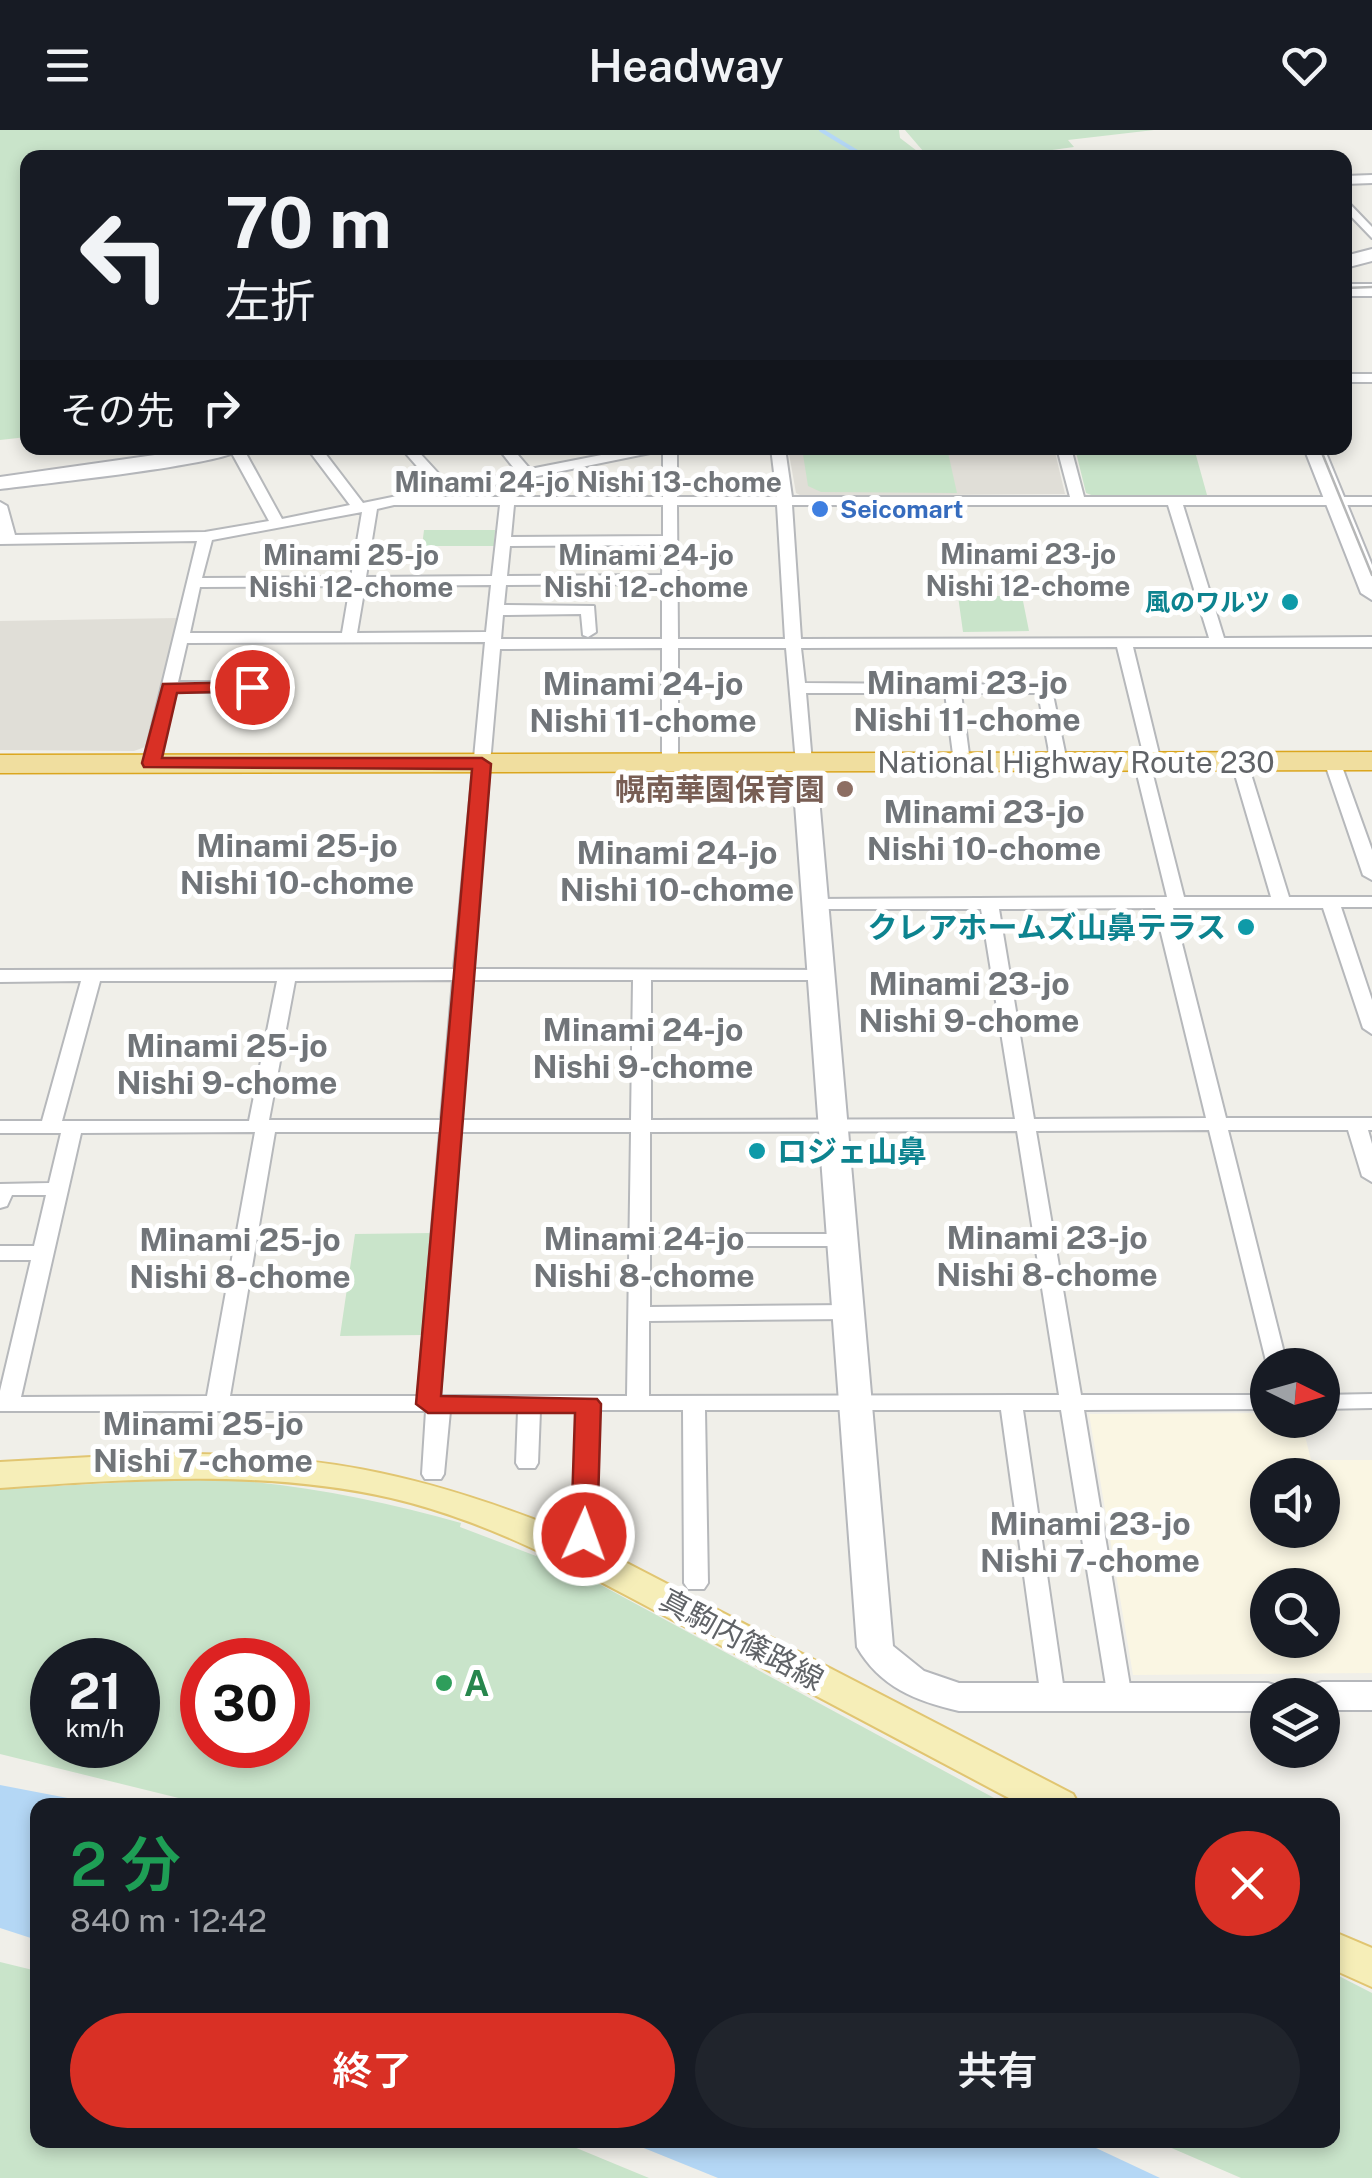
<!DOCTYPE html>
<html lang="ja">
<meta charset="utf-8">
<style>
body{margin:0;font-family:"Public Sans","Noto Sans JP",sans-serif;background:#20242c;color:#f1f3f6;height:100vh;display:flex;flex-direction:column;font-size:38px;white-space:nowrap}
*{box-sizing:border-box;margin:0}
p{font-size:32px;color:#9ea1a6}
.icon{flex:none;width:55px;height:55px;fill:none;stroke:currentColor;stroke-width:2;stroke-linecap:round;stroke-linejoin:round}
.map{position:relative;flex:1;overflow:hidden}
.panel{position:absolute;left:30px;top:1668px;width:1310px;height:350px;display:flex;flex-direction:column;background:#171b24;border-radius:20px;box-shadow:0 5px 15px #0003}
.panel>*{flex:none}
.guide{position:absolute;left:20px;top:20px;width:1332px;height:305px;border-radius:20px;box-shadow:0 5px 15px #0003;background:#171b24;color:#f1f3f6;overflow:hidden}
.needle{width:65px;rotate:95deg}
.buttons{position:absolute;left:1250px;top:1218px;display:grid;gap:20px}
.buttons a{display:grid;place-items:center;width:90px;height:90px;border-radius:50%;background:#171b24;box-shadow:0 5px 15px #0003;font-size:50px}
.speed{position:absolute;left:30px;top:1508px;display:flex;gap:20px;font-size:50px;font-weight:700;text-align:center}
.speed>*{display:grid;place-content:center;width:130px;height:130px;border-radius:50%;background:#171b24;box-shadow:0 5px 15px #0003;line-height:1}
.speed small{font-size:25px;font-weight:400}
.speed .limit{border:15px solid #d22;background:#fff;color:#111}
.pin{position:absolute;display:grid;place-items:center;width:85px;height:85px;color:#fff;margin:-42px;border:5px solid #fff;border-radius:50%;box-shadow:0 2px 10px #0007}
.me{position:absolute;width:110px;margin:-55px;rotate:2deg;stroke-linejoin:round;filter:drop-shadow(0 0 8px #0008)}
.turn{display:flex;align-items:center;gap:35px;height:210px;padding:0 40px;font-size:45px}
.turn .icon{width:130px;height:130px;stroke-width:2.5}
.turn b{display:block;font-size:70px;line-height:85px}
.then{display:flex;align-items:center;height:95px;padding:0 40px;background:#0003;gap:20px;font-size:38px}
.round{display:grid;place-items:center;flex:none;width:105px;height:105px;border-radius:52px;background:#20242c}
.overview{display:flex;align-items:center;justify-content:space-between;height:170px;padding:0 40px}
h1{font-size:60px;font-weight:600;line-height:75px;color:#1e9e55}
.primary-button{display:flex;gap:20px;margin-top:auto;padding:20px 40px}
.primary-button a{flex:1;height:115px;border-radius:60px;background:#d93025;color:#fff;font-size:40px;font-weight:600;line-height:115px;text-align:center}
.primary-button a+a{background:#20242c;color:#f1f3f6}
header{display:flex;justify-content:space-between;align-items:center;height:130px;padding:0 40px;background:#171b24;font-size:45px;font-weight:600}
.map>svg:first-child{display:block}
.commercial{fill:#faf6e3;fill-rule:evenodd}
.education{fill:#e0ded7}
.green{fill:#c9e4ca;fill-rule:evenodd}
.water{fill:#b4d7f5}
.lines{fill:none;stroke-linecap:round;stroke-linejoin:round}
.stream{stroke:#b4d7f5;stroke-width:4}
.street-casing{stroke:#b6b8bb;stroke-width:4}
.secondary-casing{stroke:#b5b7bb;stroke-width:4}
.primary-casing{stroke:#e1c571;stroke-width:4}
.highway-casing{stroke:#dba61e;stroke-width:3}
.street{fill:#fff;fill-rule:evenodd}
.secondary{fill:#fff;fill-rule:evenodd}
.primary{fill:#f6eeb8;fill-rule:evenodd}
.highway{fill:#f0de9f;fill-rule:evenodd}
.tram{stroke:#b6b7b7;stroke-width:2.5}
.route{fill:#d93025;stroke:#8d1f18;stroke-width:2.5}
.shop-dot{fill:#3f7fe0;stroke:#fff;stroke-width:4}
.culture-dot{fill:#0f9aa8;stroke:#fff;stroke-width:4}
.education-dot{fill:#8d6e63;stroke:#fff;stroke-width:4}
.leisure-dot{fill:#2e9e5b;stroke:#fff;stroke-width:4}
.labels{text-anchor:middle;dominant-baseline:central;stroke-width:10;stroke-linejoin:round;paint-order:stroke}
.far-shop-label{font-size:25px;font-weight:bold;fill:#366cbe;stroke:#fff;text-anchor:start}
.far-culture-label{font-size:25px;font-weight:bold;fill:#0d838f;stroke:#fff;text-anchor:end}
.far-neighbourhood-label{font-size:28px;font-weight:bold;fill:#717579;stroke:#fff}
.street-label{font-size:30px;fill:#606367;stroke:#fff}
.education-label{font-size:30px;font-weight:bold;fill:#785e54;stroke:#fff;text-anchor:end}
.culture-label{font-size:30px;font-weight:bold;fill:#0d838f;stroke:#fff;text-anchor:end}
.neighbourhood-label{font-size:32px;font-weight:bold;fill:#717579;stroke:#fff}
.near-leisure-label{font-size:35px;font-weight:bold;fill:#27864d;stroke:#fff;text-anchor:start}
</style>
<header><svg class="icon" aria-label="menu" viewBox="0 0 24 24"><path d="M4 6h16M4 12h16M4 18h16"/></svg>Headway<svg class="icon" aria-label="heart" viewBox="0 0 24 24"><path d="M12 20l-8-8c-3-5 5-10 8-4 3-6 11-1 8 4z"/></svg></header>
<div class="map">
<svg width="1372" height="2048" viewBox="0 0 1372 2048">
<rect width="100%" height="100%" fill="#f0efe9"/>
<path class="commercial" d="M 1267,1283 L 1268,1290 L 1301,1290 L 1311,1330 L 1372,1330 L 1372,1543 L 1133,1545 L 1089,1284 ZM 1268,1345 L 1322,1345 L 1322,1400 L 1268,1400 ZM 1268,1455 L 1322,1455 L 1322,1510 L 1268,1510 Z"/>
<path class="education" d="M 788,318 L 1054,318 L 1065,364 L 802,366 L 796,363 Z
M 177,488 L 145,617 L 134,621 L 0,620 L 0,491 Z"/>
<path class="green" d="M 0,0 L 899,0 L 900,8 L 925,27 L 28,28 L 27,307 L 0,310 Z
M 905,0 L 1154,0 L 1068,10 L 1074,17 L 1001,27 L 929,28 Z
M 802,318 L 947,318 L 957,363 L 821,362 L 808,356 Z
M 1075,318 L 1194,318 L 1207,365 L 1094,366 L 1086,363 Z
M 424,400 L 495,400 L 494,416 L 422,416 Z
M 958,466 L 1022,466 L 1029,501 L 963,502 Z
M 432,1103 L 423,1205 L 340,1206 L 355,1104 Z
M 204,1348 C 292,1353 377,1369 461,1393 L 460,1397 L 536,1426 L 540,1422 L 1007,1675 L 207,1675 L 0,1624 L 0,1359 ZM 52,1530 L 138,1530 L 138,1615 L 52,1615 ZM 202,1530 L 288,1530 L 288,1615 L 202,1615 Z
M 0,1832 L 37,1841 L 38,2010 L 557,2010 L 649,2048 L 0,2048 Z
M 1333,1843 L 1372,1863 L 1372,2048 L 1241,2048 L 1153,2010 L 1332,2010 Z"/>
<path class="water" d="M 0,1655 L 104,1675 L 38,1675 L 37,1810 L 0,1798 Z
M 624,2010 L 1079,2010 L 1160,2048 L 718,2048 Z"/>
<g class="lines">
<path class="stream" d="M 821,0 L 867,28"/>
<defs>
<path id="street" d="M 1372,45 L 1372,53 L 1345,54 L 1345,46 Z
M 1345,69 L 1372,97 L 1372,108 L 1345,80 Z
M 1345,244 L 1372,244 L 1372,252 L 1345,252 Z
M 229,318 L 243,318 L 282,389 L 350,375 L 307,318 L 321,318 L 363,373 L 436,358 L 401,318 L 415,318 L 449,355 L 517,342 L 498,318 L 512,318 L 530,339 L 637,318 L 662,318 L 655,322 L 435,367 L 663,367 L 663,318 L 677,318 L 677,367 L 777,367 L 771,318 L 785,318 L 792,367 L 1070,367 L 1057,318 L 1071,318 L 1084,367 L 1372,367 L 1372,375 L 1183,375 L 1224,508 L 1372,507 L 1372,517 L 1133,517 L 1161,632 L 1151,637 L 1184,767 L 1271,767 L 1231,631 L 1239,626 L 1247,631 L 1289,767 L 1372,767 L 1372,777 L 1341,777 L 1372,870 L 1372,904 L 1363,898 L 1323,778 L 1173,778 L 1226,988 L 1372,988 L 1372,1000 L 1368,1000 L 1372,1014 L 1372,1052 L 1362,1046 L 1348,1000 L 1228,1000 L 1287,1235 L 1268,1235 L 1268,1239 L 1209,1000 L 1036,1001 L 1081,1265 L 1268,1265 L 1268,1279 L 1084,1280 L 1132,1568 L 1129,1574 L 1120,1577 L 1111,1574 L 1108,1568 L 1061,1280 L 1023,1280 L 1065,1568 L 1062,1574 L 1053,1577 L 1044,1574 L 1041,1568 L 1001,1280 L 705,1280 L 708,1453 L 704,1459 L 688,1459 L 684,1453 L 683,1280 L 599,1280 L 596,1405 L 592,1411 L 576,1411 L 572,1405 L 577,1280 L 540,1281 L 538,1333 L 535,1338 L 519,1338 L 516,1333 L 518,1281 L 450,1281 L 444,1344 L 441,1349 L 425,1349 L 422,1344 L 426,1281 L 0,1281 L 0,1261 L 31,1130 L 0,1130 L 0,1116 L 34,1116 L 46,1065 L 12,1065 L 7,1076 L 0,1078 L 0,1054 L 49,1053 L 61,1003 L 0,1003 L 0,991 L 42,991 L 81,851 L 0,852 L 0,840 L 454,839 L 485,512 L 187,513 L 178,552 L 252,552 L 260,557 L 252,562 L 176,562 L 159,633 L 151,638 L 143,633 L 197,411 L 0,414 L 0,372 L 7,376 L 15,405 L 205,402 L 269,391 ZM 394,375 L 500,375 L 492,446 L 366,447 L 377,379 ZM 514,375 L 663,375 L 663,406 L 511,407 ZM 677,375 L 777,375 L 785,509 L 678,509 ZM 792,375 L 1168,375 L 1209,508 L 801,509 ZM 362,382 L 351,447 L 202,448 L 212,410 ZM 663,415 L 662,445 L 507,446 L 510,416 ZM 662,454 L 662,509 L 501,509 L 503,485 L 581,484 L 583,505 L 588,507 L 596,502 L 594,476 L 504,475 L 506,455 ZM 491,455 L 486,502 L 357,503 L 365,456 ZM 350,456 L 342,503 L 190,503 L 200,457 ZM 1117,517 L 1144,627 L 1134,632 L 1167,767 L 814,769 L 805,774 L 814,779 L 981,779 L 1015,989 L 651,990 L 651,850 L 820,850 L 829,844 L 827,840 L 472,839 L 500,519 L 662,518 L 662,633 L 670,638 L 678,633 L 678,518 L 786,518 L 796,633 L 804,638 L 812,633 L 806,563 L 945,563 L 954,632 L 962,637 L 970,632 L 961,563 L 1038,563 L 1051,632 L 1059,637 L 1067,632 L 1051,555 L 805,553 L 801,518 ZM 1155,778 L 1206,988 L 1034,989 L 999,779 ZM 453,850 L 441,990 L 269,990 L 295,851 ZM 472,850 L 633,850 L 631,990 L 461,990 ZM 100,851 L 277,851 L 249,991 L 62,991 ZM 1017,1001 L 1059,1265 L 649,1266 L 649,1191 L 848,1189 L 859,1182 L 848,1175 L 650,1177 L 650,1116 L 842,1116 L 852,1110 L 842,1104 L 650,1104 L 650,1002 ZM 255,1002 L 207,1266 L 21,1267 L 81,1003 ZM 275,1002 L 440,1002 L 418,1266 L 230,1266 ZM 460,1002 L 631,1002 L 627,1266 L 440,1266 Z
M 1332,626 L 1340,631 L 1372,720 L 1372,750 L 1363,745 L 1324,631 Z
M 1372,1264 L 1372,1278 L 1322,1279 L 1322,1265 Z"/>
<path id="secondary" d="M 1372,119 L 1372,131 L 1345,138 L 1345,126 Z
M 1345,154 L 1372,154 L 1372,166 L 1345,166 Z
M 204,318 L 244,318 C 226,335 38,354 0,359 L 0,347 Z
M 1304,318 L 1324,318 L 1372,435 L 1372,470 L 1361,463 Z
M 804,626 L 816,633 L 893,1516 L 924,1541 L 959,1553 L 1268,1553 L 1281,1557 L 1285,1565 L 1268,1565 L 1268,1581 L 959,1581 C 916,1571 880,1557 857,1517 L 792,633 Z
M 1322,1552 L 1372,1552 L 1372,1580 L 1322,1580 L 1322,1565 L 1304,1565 L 1309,1556 Z"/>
<path id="primary" d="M 146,1324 C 310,1321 418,1342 569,1403 L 1073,1664 L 1079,1675 L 1022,1675 C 911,1616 799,1557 688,1498 C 593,1448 498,1393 391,1368 C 263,1339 130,1349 0,1358 L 0,1332 Z
M 1332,1801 L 1372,1818 L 1372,1857 L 1332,1839 Z"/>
<path id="highway" d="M 1372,622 L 1372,640 L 0,643 L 0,625 Z"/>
</defs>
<use href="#street" class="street-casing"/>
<use href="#secondary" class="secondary-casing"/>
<use href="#primary" class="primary-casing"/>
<use href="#highway" class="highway-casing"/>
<use href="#street" class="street"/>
<use href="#secondary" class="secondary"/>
<use href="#primary" class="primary"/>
<use href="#highway" class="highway"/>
<path class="tram" d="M 1345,158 L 1372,157
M 1320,318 L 1372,445"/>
</g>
<path class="route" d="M 252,552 L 261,557 L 259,561 L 177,563 L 162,628 L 482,628 L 491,634 L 441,1266 L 597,1269 L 601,1274 L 597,1405 L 594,1412 L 575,1412 L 571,1405 L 575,1283 L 428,1283 L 416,1274 L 472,639 L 144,637 L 142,633 L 163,554 Z"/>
<circle class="shop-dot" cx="820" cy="379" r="10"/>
<g class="culture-dot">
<circle cx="1290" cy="472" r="10"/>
<circle cx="1246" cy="797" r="10"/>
<circle cx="757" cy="1021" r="10"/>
</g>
<circle class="education-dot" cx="845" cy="659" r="10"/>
<circle class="leisure-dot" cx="444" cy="1553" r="10"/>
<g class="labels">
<g class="far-shop-label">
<text x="840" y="379">Seicomart</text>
</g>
<g class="far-culture-label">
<text x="1270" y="472">風のワルツ</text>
</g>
<g class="far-neighbourhood-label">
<text x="588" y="351">Minami 24-jo Nishi 13-chome</text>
<text x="1028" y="423">Minami 23-jo<tspan x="1028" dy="32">Nishi 12-chome</tspan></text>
<text x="351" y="424">Minami 25-jo<tspan x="351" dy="32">Nishi 12-chome</tspan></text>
<text x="646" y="424">Minami 24-jo<tspan x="646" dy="32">Nishi 12-chome</tspan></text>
</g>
<g class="street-label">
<text x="1076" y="632">National Highway Route 230</text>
<text transform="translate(742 1509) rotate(28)">真駒内篠路線</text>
</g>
<g class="education-label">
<text x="825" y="659">幌南華園保育園</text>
</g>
<g class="culture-label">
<text x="1226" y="797">クレアホームズ山鼻テラス</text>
<text x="777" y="1021" text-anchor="start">ロジェ山鼻</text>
</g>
<g class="neighbourhood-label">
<text x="967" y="552">Minami 23-jo<tspan x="967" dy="37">Nishi 11-chome</tspan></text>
<text x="643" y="553">Minami 24-jo<tspan x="643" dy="37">Nishi 11-chome</tspan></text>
<text x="984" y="681">Minami 23-jo<tspan x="984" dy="37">Nishi 10-chome</tspan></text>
<text x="297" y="715">Minami 25-jo<tspan x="297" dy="37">Nishi 10-chome</tspan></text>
<text x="677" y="722">Minami 24-jo<tspan x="677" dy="37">Nishi 10-chome</tspan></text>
<text x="969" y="853">Minami 23-jo<tspan x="969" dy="37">Nishi 9-chome</tspan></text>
<text x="643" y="899">Minami 24-jo<tspan x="643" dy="37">Nishi 9-chome</tspan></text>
<text x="227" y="915">Minami 25-jo<tspan x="227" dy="37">Nishi 9-chome</tspan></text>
<text x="1047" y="1107">Minami 23-jo<tspan x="1047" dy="37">Nishi 8-chome</tspan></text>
<text x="644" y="1108">Minami 24-jo<tspan x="644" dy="37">Nishi 8-chome</tspan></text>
<text x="240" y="1109">Minami 25-jo<tspan x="240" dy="37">Nishi 8-chome</tspan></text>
<text x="203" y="1293">Minami 25-jo<tspan x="203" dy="37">Nishi 7-chome</tspan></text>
<text x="1090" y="1393">Minami 23-jo<tspan x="1090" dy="37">Nishi 7-chome</tspan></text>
</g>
<g class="near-leisure-label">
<text x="464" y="1553">A</text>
</g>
</g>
</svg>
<div class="buttons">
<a><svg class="needle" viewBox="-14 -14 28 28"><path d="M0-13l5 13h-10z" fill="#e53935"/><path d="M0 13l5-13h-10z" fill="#9ea1a6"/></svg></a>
<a><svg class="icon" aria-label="sound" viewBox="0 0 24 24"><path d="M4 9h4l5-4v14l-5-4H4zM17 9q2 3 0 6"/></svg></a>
<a><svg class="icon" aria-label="search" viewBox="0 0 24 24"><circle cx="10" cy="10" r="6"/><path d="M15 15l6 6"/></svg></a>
<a><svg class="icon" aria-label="layers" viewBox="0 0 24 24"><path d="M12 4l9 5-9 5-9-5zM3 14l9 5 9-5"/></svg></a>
</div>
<div class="speed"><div>21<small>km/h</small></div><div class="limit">30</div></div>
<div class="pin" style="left:252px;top:557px;background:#d93025"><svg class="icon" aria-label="arrive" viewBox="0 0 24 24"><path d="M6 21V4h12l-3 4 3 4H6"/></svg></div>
<svg class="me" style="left:584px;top:1405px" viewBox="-20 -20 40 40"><circle r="17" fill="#d93025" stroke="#fff" stroke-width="3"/><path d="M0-11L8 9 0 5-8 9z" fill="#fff"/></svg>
<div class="guide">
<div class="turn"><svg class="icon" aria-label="left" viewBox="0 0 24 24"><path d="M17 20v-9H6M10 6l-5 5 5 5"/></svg><div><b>70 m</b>左折</div></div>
<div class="then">その先<svg class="icon" aria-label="right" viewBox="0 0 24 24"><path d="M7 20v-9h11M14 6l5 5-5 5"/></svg></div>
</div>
<section class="panel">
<div class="overview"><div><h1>2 分</h1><p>840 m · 12:42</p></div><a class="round" style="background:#d93025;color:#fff"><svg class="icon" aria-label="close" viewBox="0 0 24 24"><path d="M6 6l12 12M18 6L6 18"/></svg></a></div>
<div class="primary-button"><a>終了</a><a>共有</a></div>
</section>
</div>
